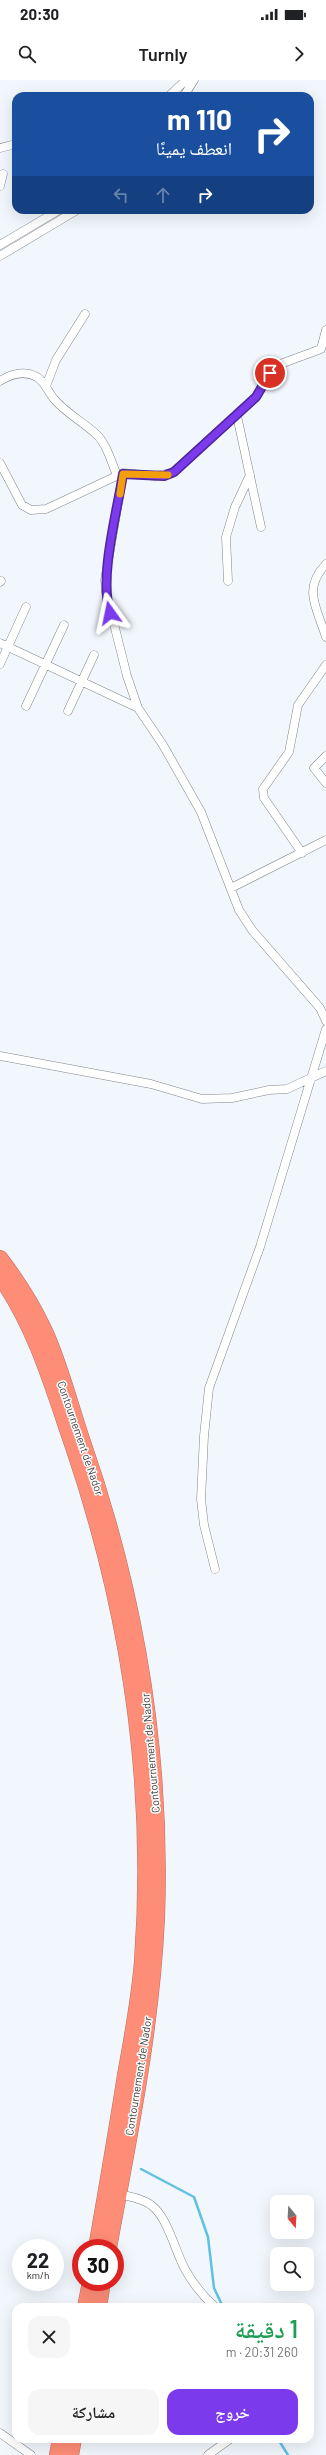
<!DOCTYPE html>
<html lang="ar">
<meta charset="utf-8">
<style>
body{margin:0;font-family:Barlow,"Noto Naskh Arabic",sans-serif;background:#f6f6f6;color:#202124;direction:rtl;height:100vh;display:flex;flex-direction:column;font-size:15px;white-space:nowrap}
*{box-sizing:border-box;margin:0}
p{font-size:13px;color:#757577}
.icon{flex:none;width:22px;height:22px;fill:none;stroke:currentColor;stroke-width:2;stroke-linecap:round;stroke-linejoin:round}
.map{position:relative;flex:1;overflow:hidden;direction:ltr}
.sheet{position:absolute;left:12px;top:2223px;width:302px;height:140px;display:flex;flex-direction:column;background:#fff;border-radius:12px;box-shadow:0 4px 16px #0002;direction:rtl}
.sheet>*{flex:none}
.guide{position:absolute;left:12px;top:12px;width:302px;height:122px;border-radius:12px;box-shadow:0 4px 16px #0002;direction:rtl;background:#1a4fa0;color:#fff;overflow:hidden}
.needle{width:26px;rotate:162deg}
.buttons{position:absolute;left:270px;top:2115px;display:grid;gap:8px}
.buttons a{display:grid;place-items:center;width:44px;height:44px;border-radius:8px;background:#fff;box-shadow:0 4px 16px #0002;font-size:20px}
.speed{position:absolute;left:12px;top:2159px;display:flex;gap:8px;font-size:20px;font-weight:700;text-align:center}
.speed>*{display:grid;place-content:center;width:52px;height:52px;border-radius:50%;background:#fff;box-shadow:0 4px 16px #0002;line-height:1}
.speed small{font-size:10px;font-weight:400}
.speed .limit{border:6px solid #d22;background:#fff;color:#111}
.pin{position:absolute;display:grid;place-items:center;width:34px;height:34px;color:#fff;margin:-17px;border:2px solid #fff;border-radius:50%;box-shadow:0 1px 4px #0007}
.me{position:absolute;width:44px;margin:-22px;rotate:348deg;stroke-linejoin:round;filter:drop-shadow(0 0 3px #0008)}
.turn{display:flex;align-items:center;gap:14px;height:84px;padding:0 16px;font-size:18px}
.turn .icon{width:52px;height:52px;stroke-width:2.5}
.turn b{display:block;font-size:28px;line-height:34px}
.lanes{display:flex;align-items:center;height:38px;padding:0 16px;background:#0003;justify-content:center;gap:20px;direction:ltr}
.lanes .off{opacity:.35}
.round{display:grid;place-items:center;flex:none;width:42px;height:42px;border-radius:12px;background:#f6f6f6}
.headline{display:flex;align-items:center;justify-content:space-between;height:68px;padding:0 16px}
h1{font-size:24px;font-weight:600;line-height:30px;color:#1e9e55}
.primary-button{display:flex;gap:8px;margin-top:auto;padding:8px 16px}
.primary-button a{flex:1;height:46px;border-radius:12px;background:#7c3aed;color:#fff;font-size:16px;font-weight:600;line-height:46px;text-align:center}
.primary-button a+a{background:#f6f6f6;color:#202124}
.status{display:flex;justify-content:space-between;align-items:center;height:28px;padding:0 20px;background:#fff;direction:ltr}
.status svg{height:11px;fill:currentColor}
header{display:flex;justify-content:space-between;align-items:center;height:52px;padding:0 16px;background:#fff;font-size:18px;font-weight:600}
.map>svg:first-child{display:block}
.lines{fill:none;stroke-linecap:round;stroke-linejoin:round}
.stream{stroke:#61c1e3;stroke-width:2.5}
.street-casing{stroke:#81858b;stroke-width:9}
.highway-casing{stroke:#b97063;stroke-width:16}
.street{stroke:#fff;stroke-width:8}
.highway{stroke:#fe8d77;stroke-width:15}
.route-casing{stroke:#51269a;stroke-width:10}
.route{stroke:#7c3aed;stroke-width:7}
.slow{stroke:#f59e0b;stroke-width:7}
.labels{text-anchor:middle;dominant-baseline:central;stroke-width:3;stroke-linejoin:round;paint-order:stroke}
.street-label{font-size:11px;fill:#393b3e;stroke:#fff}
</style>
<div class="status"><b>20:30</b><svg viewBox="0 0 49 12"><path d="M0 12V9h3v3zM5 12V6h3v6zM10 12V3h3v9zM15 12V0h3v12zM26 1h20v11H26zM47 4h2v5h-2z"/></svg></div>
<header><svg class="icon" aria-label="forward" viewBox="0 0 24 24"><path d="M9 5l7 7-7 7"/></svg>Turnly<svg class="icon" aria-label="search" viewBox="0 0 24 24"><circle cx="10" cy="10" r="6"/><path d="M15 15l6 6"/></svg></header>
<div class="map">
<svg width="326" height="2375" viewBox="0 0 326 2375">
<rect width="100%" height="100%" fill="#f2f7fe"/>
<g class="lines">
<path class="stream" d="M 141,2089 L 194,2117 L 208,2157 L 214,2208 L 223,2227
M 278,2359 L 288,2375"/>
<defs>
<path id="street" d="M 169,16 L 186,0
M 184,16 L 194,0
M 0,68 L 16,64
M 0,106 L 3,94
M 0,165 L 59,130
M 0,176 L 77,130
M 0,301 C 11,294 24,290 37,297 C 45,302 48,312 54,319 C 66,333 83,342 96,354 C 107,364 111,382 117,395
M 46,306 L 56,280 L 85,234
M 237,336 L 261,447
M 0,383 L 22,425 L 31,430 L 46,429 L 123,393 L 155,396 L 172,393 L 256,317 L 275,286 L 321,269 L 326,250
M 123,393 L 105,500 L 106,512 L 127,596 L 138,628 L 163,665 L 201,732 L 239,830 L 252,850 L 320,928 L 326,941
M 326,484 C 302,509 317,528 326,557
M 228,501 L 226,457 L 235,427 L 250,395
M 0,502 L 1,501
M 0,563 L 138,628
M 0,584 L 26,527
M 26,626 L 64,545
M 68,631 L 94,575
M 326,676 L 314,688 L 326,703
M 302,773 L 264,718 L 263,709 L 289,672 L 298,625 L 326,585
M 231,808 L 326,760
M 0,976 L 151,1004 L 202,1019 L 232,1018 L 269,1010 L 287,1009 L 326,991
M 215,1489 L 204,1445 L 201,1419 L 204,1356 L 209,1308 L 260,1167 L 326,949
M 119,2114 C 130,2117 142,2118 151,2125 C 168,2137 175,2172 186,2191 C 194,2205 203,2216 215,2227
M 0,2353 L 31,2375
M 208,2375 L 230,2359"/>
<path id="highway" d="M 0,1178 C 17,1200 31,1222 43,1247 C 59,1279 70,1324 82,1359 C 136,1513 163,1675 157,1838 C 152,1949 129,2059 109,2168
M 0,1197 C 36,1248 53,1309 73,1367 C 129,1532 155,1706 142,1881 C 139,1919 132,1957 125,1995 C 116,2053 106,2110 96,2168
M 85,2227 L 90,2202
M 99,2227 L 103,2202
M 57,2375 L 60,2359
M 71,2375 L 74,2359"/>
</defs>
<use href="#street" class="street-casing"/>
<use href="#highway" class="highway-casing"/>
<use href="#street" class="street"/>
<use href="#highway" class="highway"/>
</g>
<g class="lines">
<defs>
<path id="route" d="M 110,533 C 99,496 117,433 123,394 L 164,396 L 174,392 L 256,317 L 270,293"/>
</defs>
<use href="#route" class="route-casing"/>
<use href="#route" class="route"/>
<path class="slow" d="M 120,414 L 123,394 L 168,395"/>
</g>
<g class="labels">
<g class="street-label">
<text transform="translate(81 1358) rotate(71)">Contournement de Nador</text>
<text transform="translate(150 1673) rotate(-95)">Contournement de Nador</text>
<text transform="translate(138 1996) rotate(-81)">Contournement de Nador</text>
</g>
</g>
</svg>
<div class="buttons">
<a><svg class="needle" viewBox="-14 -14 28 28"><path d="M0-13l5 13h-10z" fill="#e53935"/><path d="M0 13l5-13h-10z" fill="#757577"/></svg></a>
<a><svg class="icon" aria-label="search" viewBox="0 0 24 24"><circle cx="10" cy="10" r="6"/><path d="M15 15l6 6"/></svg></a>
</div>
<div class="speed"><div>22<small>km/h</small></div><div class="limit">30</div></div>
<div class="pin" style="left:270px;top:293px;background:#d93025"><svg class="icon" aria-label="arrive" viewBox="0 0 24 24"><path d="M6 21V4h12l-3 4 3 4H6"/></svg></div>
<svg class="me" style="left:110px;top:533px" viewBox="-20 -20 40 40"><path d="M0-17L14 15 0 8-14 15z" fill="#7c3aed" stroke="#fff" stroke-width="4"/></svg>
<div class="guide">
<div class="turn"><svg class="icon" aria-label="right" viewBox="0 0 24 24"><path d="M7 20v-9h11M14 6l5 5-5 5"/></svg><div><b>110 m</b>انعطف يمينًا</div></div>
<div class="lanes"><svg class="icon off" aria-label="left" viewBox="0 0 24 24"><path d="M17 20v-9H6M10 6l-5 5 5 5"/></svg><svg class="icon off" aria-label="ahead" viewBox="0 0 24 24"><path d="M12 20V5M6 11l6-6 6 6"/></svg><svg class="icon" aria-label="right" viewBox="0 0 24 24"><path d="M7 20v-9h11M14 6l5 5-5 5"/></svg></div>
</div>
<section class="sheet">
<div class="headline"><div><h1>1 دقيقة</h1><p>260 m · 20:31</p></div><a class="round"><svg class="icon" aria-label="close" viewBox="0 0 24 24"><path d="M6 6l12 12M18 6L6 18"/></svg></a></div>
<div class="primary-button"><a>خروج</a><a>مشاركة</a></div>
</section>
</div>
